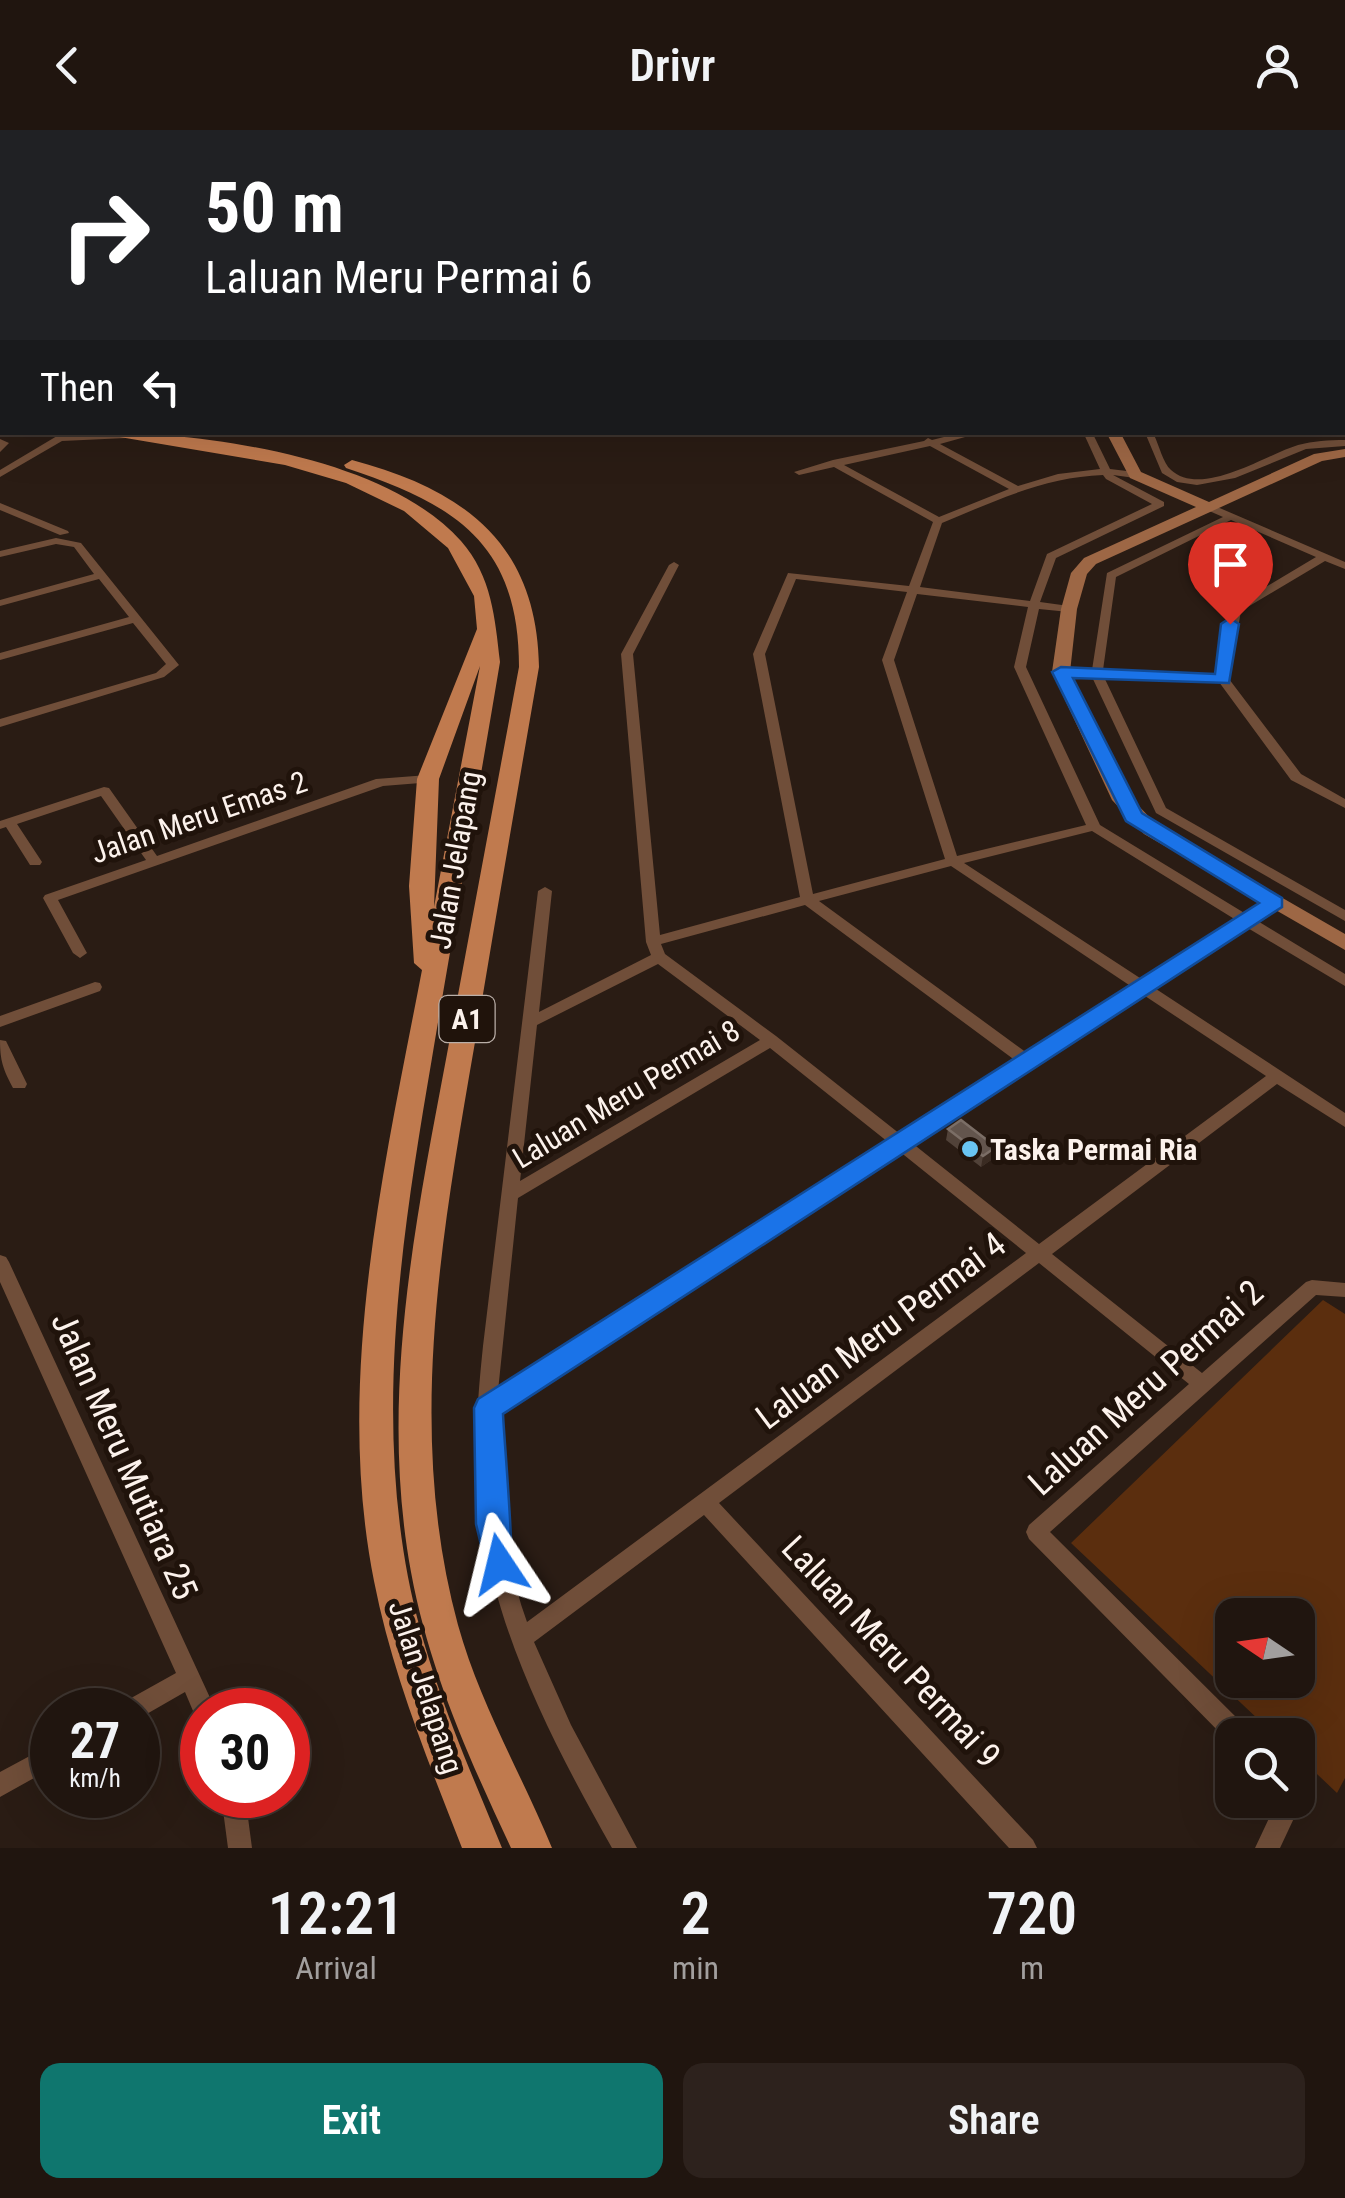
<!DOCTYPE html>
<style>
body{margin:0;font-family:"Roboto Condensed",sans-serif;background:#2d221d;color:#f1f3f6;height:100vh;display:flex;flex-direction:column;font-size:38px;white-space:nowrap}
*{box-sizing:border-box;margin:0}
p{font-size:32px;color:#a29f9e}
.icon{flex:none;width:55px;height:55px;fill:none;stroke:currentColor;stroke-width:2;stroke-linecap:round;stroke-linejoin:round}
.map{position:relative;height:1718px;overflow:hidden}
.details{display:flex;flex-direction:column;background:#20150f;flex:1}
.details>*{flex:none}
.hud{position:absolute;left:0px;top:0px;width:1345px;height:305px;box-shadow:0 10px 40px #0002,0 0 0 2px #3d342f;background:#202124;color:#fff;overflow:hidden}
.needle{width:65px;rotate:283deg}
.tools{position:absolute;left:1215px;top:1468px;display:grid;gap:20px}
.tools a{display:grid;place-items:center;width:100px;height:100px;border-radius:20px;background:#20150f;box-shadow:0 10px 40px #0002,0 0 0 2px #3d342f;font-size:50px}
.speed{position:absolute;left:30px;top:1558px;display:flex;gap:20px;font-size:50px;font-weight:700;text-align:center}
.speed>*{display:grid;place-content:center;width:130px;height:130px;border-radius:50%;background:#20150f;box-shadow:0 10px 40px #0002,0 0 0 2px #3d342f;line-height:1}
.speed small{font-size:25px;font-weight:400}
.speed .limit{border:15px solid #d22;background:#fff;color:#111}
.pin{position:absolute;display:grid;place-items:center;width:85px;height:85px;color:#fff;margin:-102px -42px;border-radius:50% 50% 50% 0;rotate:-45deg;box-shadow:0 0 10px #0007}
.pin .icon{rotate:45deg}
.me{position:absolute;width:110px;margin:-55px;rotate:350deg;stroke-linejoin:round;filter:drop-shadow(0 0 8px #0008)}
.turn{display:flex;align-items:center;gap:35px;height:210px;padding:0 40px;font-size:45px}
.turn .icon{width:130px;height:130px;stroke-width:2.5}
.turn b{display:block;font-size:70px;line-height:85px}
.then{display:flex;align-items:center;height:95px;padding:0 40px;background:#0003;gap:20px;font-size:38px}
.eta{display:flex;justify-content:space-evenly;align-items:center;height:170px;text-align:center}
.eta b{font-size:60px;font-weight:600;line-height:70px}
.cta{display:flex;gap:20px;margin-top:auto;padding:20px 40px}
.cta a{flex:1;height:115px;border-radius:20px;background:#0f766e;color:#fff;font-size:40px;font-weight:600;line-height:115px;text-align:center}
.cta a+a{background:#2d221d;color:#f1f3f6}
header{display:flex;justify-content:space-between;align-items:center;height:130px;padding:0 40px;background:#20150f;font-size:45px;font-weight:600}
.map>svg:first-child{display:block}
.green{fill:#5b2e0e;fill-rule:evenodd}
.lines{fill:none;stroke-linecap:round;stroke-linejoin:round}
.river{fill:#793e11;fill-rule:evenodd}
.street{fill:#704e39;fill-rule:evenodd}
.secondary{fill:#9d6745;fill-rule:evenodd}
.primary{fill:#c07a4e;fill-rule:evenodd}
.wall{fill:#514239}
.shaded-wall{fill:#3a2b22}
.building{fill:#63554d;stroke:#7b6e66;stroke-width:2.5}
.route{fill:#1a73e8;stroke:#114b97;stroke-width:2.5}
.poi-dot{fill:#69c4f1;stroke:#20130b;stroke-width:4}
.labels{text-anchor:middle;dominant-baseline:central;stroke-width:10;stroke-linejoin:round;paint-order:stroke}
.shield{fill:#20130b;stroke:#baafa8;stroke-width:2.5}
.shield-label{font-size:28px;font-weight:bold;fill:#fcf2ec}
.street-label{font-size:30px;fill:#fcf2ec;stroke:#20130b}
.poi-label{font-size:30px;font-weight:bold;fill:#fcf2ec;stroke:#20130b;text-anchor:start}
.near-street-label{font-size:35px;fill:#fcf2ec;stroke:#20130b}
</style>
<header><svg class="icon" aria-label="back" viewBox="0 0 24 24"><path d="M15 5l-7 7 7 7"/></svg>Drivr<svg class="icon" aria-label="person" viewBox="0 0 24 24"><circle cx="12" cy="8" r="4"/><path d="M4 21q1-7 8-7t8 7"/></svg></header>
<div class="map">
<svg width="1345" height="1718" viewBox="0 0 1345 1718">
<rect width="100%" height="100%" fill="#2a1c14"/>
<path class="green" d="M 1323,1170 L 1345,1184 L 1345,1648 L 1337,1663 L 1298,1626 L 1298,1605 L 1275,1605 L 1071,1413 ZM 1232,1485 L 1298,1485 L 1298,1550 L 1232,1550 Z"/>
<g class="lines">
<path class="river" d="M 0,27 L 2,27 L 2,35 L 0,35 Z
M 1342,96 L 1345,96 L 1345,106 L 1342,106 Z"/>
<path class="street" d="M 4,0 L 12,0 L 2,3 Z
M 0,70 L 2,70 L 2,74 L 0,75 Z
M 0,122 L 2,122 L 2,127 L 0,127 Z
M 0,137 L 2,137 L 2,142 L 0,142 Z
M 0,172 L 2,172 L 2,177 L 0,177 Z
M 1342,267 L 1345,267 L 1345,273 L 1342,273 Z
M 964,302 L 983,302 L 940,314 L 1018,356 L 1058,344 L 1100,339 L 1083,302 L 1092,302 L 1110,339 L 1135,342 L 1140,345 L 1135,348 L 1113,345 L 1164,372 L 1164,376 L 1056,428 L 1040,472 L 1069,476 L 1075,479 L 1069,482 L 1039,479 L 1026,537 L 1100,695 L 1246,784 L 1270,769 L 1280,769 L 1282,772 L 1280,775 L 1256,790 L 1345,844 L 1345,856 L 1246,797 L 1153,857 L 1345,983 L 1345,997 L 1277,954 L 1052,1124 L 1202,1243 L 1306,1152 L 1312,1150 L 1345,1153 L 1345,1167 L 1316,1165 L 1050,1402 L 1246,1597 L 1249,1605 L 1232,1605 L 1232,1614 L 1230,1613 L 1029,1409 L 1026,1402 L 1029,1395 L 1189,1254 L 1039,1133 L 719,1373 L 1033,1710 L 1037,1718 L 1009,1718 L 704,1385 L 534,1512 L 571,1595 L 637,1718 L 612,1718 C 550,1608 488,1490 478,1361 C 474,1313 478,1264 483,1216 L 538,761 L 545,757 L 552,761 L 539,882 L 651,825 L 646,812 L 621,524 L 669,435 L 674,432 L 679,435 L 633,524 L 660,805 L 800,767 L 753,524 L 788,443 L 909,456 L 933,392 L 834,337 L 799,345 L 794,342 L 833,330 L 924,311 L 928,308 L 932,310 ZM 930,316 L 1009,359 L 939,387 L 844,335 ZM 1103,345 L 1106,349 L 1152,374 L 1047,424 L 1030,471 L 920,457 L 942,393 C 995,371 1045,347 1103,345 ZM 796,449 L 907,462 L 882,530 L 945,729 L 813,764 L 765,524 ZM 917,464 L 1028,477 L 1014,537 L 1086,695 L 957,726 L 894,530 ZM 1092,701 L 1236,790 L 1143,850 L 964,733 ZM 951,736 L 1132,857 L 1027,923 L 819,771 ZM 805,775 L 1016,931 L 900,1004 L 776,906 L 665,824 L 661,814 ZM 658,834 L 760,910 L 520,1051 L 537,895 ZM 1142,864 L 1266,946 L 1039,1114 L 912,1013 ZM 770,918 L 888,1012 L 498,1261 L 518,1068 ZM 899,1021 L 1026,1123 L 527,1492 C 503,1424 493,1353 497,1282 Z
M 1110,302 L 1164,302 L 1154,305 C 1159,315 1163,333 1171,340 C 1202,368 1265,325 1298,315 C 1313,311 1329,310 1345,310 L 1345,316 L 1306,319 L 1235,348 L 1197,355 L 1177,352 L 1162,343 L 1146,305 L 1114,307 L 1111,306 Z
M 123,303 L 126,304 L 126,308 L 62,311 L 0,347 L 0,340 L 57,306 Z
M 0,309 L 9,313 L 0,322 Z
M 0,373 L 68,401 L 69,403 L 60,405 L 0,380 Z
M 1207,376 L 1215,376 L 1345,432 L 1345,439 L 1325,431 L 1241,481 L 1229,549 L 1301,644 L 1345,669 L 1345,678 L 1291,650 L 1219,552 L 1104,547 L 1166,678 L 1345,780 L 1345,791 L 1156,683 L 1092,547 L 1061,546 L 1055,542 L 1061,538 L 1092,540 L 1107,443 L 1223,387 L 1207,380 ZM 1231,390 L 1316,427 L 1232,477 L 1218,545 L 1103,540 L 1116,447 Z
M 56,408 L 81,413 L 179,535 L 164,547 L 0,597 L 0,589 L 156,543 L 166,534 L 133,493 L 0,530 L 0,523 L 129,487 L 99,449 L 0,476 L 0,470 L 94,444 L 74,417 L 56,414 L 0,427 L 0,421 Z
M 428,645 L 434,649 L 433,652 L 383,656 L 58,770 L 87,823 L 80,828 L 73,823 L 43,768 L 45,765 L 146,730 L 101,666 L 17,694 L 42,732 L 40,735 L 30,735 L 6,697 L 0,699 L 0,691 L 104,657 L 109,658 L 157,726 L 376,649 Z
M 95,852 L 100,853 L 102,857 L 100,861 L 0,897 L 0,886 Z
M 0,910 L 6,911 L 27,954 L 25,958 L 13,958 C 3,939 0,931 0,910 Z
M 0,1125 L 6,1127 L 9,1132 L 212,1572 L 215,1580 L 202,1580 L 202,1591 L 196,1588 L 185,1562 L 138,1589 L 138,1580 L 121,1580 L 124,1572 L 176,1543 L 0,1152 Z
M 52,1614 L 52,1638 L 0,1667 L 0,1642 Z
M 221,1665 L 245,1665 L 252,1718 L 228,1718 Z
M 1271,1670 L 1295,1670 L 1295,1686 L 1280,1718 L 1255,1718 L 1271,1684 Z"/>
<path class="secondary" d="M 1345,185 L 1345,193 L 1342,194 L 1342,186 Z
M 1106,302 L 1120,302 L 1141,342 L 1209,372 L 1314,324 L 1345,319 L 1345,327 L 1322,331 L 1096,434 L 1087,444 L 1077,479 L 1070,542 L 1131,668 L 1158,696 L 1345,804 L 1345,820 L 1144,704 L 1112,670 L 1052,542 L 1061,479 L 1071,443 L 1084,428 L 1196,377 L 1130,348 Z"/>
<path class="primary" d="M 0,285 L 2,286 L 2,294 L 0,295 Z
M 90,302 C 200,302 384,325 461,411 C 492,446 495,489 500,532 C 478,664 454,796 432,928 C 403,1098 375,1274 408,1447 C 426,1541 466,1630 502,1718 L 462,1718 C 428,1631 392,1543 374,1451 C 334,1250 384,1038 422,840 L 414,833 L 409,756 L 417,649 L 477,499 L 474,466 L 448,418 L 404,381 L 346,353 L 285,335 ZM 480,536 L 434,777 L 439,649 Z
M 352,330 C 465,360 537,414 539,537 C 517,664 495,791 474,918 C 441,1109 406,1304 458,1495 C 480,1574 521,1643 552,1718 L 511,1718 C 469,1628 429,1540 411,1442 C 379,1268 415,1094 447,924 C 471,795 495,666 519,537 C 519,413 455,374 346,338 L 344,335 Z"/>
</g>
<path class="wall" d="M 948,999 L 994,1028 L 981,1037 L 946,1010 Z"/>
<path class="shaded-wall" d="M 996,1017 L 994,1028 L 981,1037 L 983,1026 Z"/>
<path class="building" d="M 961,990 L 996,1017 L 983,1026 L 948,999 Z"/>
<path class="route" d="M 1230,488 L 1239,494 L 1229,553 L 1073,548 L 1142,683 L 1282,768 L 1282,777 L 503,1284 C 504,1307 515,1435 511,1444 L 500,1449 L 488,1444 L 476,1394 L 474,1278 L 478,1269 L 1259,773 L 1126,691 L 1052,542 L 1061,537 L 1215,544 L 1221,494 Z"/>
<circle class="poi-dot" cx="970" cy="1019" r="10"/>
<g class="labels">
<rect class="shield" x="439.5" y="866" width="55" height="46" rx="8"/>
<g class="shield-label">
<text x="467" y="889">A1</text>
</g>
<g class="street-label">
<text transform="translate(199 687) rotate(-19)">Jalan Meru Emas 2</text>
<text transform="translate(455 730) rotate(-80)">Jalan Jelapang</text>
<text transform="translate(626 964) rotate(-31)">Laluan Meru Permai 8</text>
<text transform="translate(426 1557) rotate(72)">Jalan Jelapang</text>
</g>
<g class="poi-label">
<text x="990" y="1019">Taska Permai Ria</text>
</g>
<g class="near-street-label">
<text transform="translate(881 1201) rotate(-37)">Laluan Meru Permai 4</text>
<text transform="translate(1146 1258) rotate(-42)">Laluan Meru Permai 2</text>
<text transform="translate(124 1326) rotate(66)">Jalan Meru Mutiara 25</text>
<text transform="translate(891 1522) rotate(47)">Laluan Meru Permai 9</text>
</g>
</g>
</svg>
<div class="tools">
<a><svg class="needle" viewBox="-14 -14 28 28"><path d="M0-13l5 13h-10z" fill="#e53935"/><path d="M0 13l5-13h-10z" fill="#a29f9e"/></svg></a>
<a><svg class="icon" aria-label="search" viewBox="0 0 24 24"><circle cx="10" cy="10" r="6"/><path d="M15 15l6 6"/></svg></a>
</div>
<div class="speed"><div>27<small>km/h</small></div><div class="limit">30</div></div>
<div class="pin" style="left:1230px;top:494px;background:#d93025"><svg class="icon" aria-label="arrive" viewBox="0 0 24 24"><path d="M6 21V4h12l-3 4 3 4H6"/></svg></div>
<svg class="me" style="left:500px;top:1434px" viewBox="-20 -20 40 40"><path d="M0-17L14 15 0 8-14 15z" fill="#1a73e8" stroke="#fff" stroke-width="4"/></svg>
<div class="hud">
<div class="turn"><svg class="icon" aria-label="right" viewBox="0 0 24 24"><path d="M7 20v-9h11M14 6l5 5-5 5"/></svg><div><b>50 m</b>Laluan Meru Permai 6</div></div>
<div class="then">Then<svg class="icon" aria-label="left" viewBox="0 0 24 24"><path d="M17 20v-9H6M10 6l-5 5 5 5"/></svg></div>
</div>
</div>
<section class="details">
<div class="eta">
<div><b>12:21</b><p>Arrival</p></div>
<div><b>2</b><p>min</p></div>
<div><b>720</b><p>m</p></div>
</div>
<div class="cta"><a>Exit</a><a>Share</a></div>
</section>
